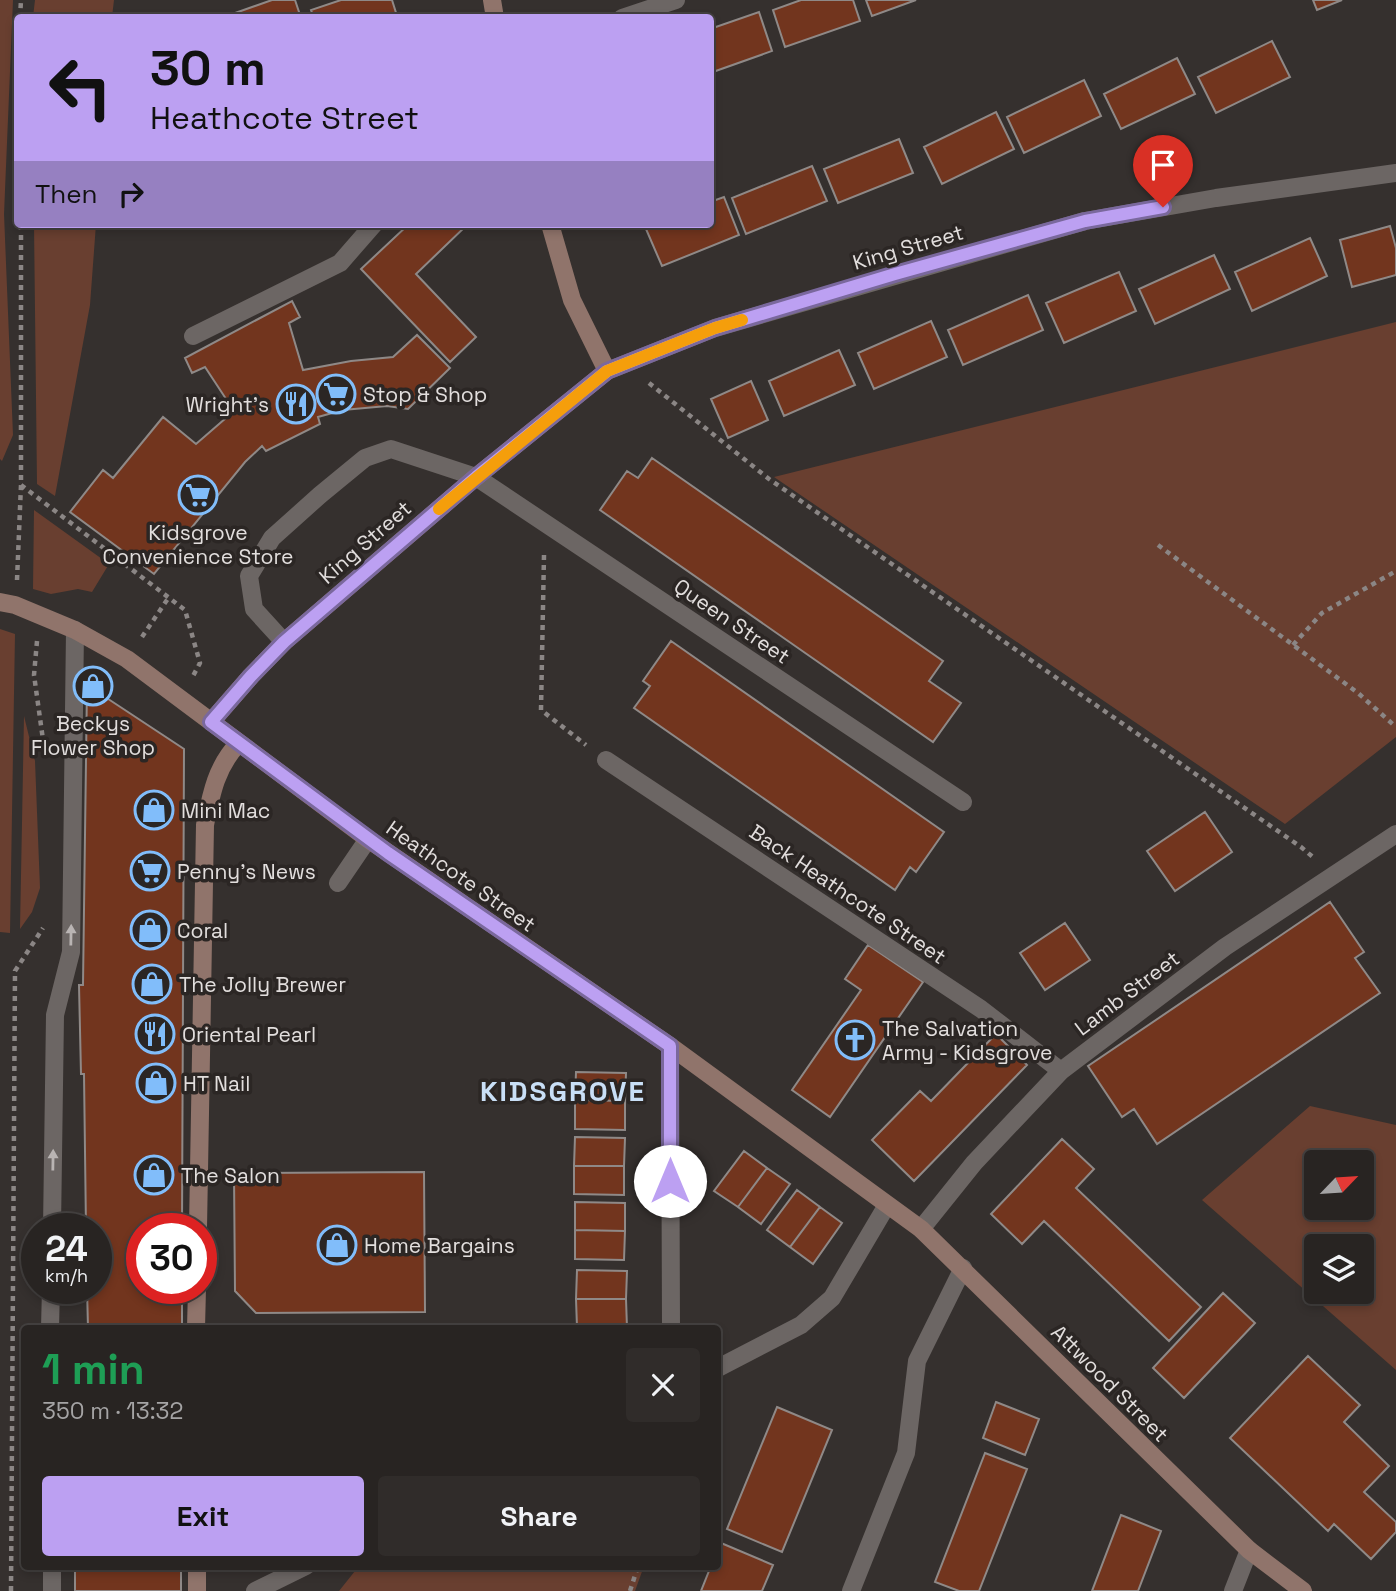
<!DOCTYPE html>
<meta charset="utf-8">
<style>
body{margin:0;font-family:"Space Grotesk",sans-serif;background:#302c2a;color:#f1f3f6;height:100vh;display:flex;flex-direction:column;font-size:26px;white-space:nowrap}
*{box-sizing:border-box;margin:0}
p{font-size:23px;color:#a5a4a5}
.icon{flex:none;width:38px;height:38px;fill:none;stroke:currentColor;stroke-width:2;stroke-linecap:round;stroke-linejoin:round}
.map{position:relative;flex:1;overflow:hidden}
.side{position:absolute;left:21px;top:1325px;width:700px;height:245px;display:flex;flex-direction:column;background:#282422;border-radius:7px;box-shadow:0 4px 10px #0003,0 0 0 2px #444140}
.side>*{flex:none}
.hud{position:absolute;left:14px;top:14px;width:700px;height:214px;border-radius:7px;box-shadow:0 4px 10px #0003,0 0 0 2px #444140;background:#bca0f2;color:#111;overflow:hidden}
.needle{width:46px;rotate:65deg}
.fabs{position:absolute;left:1304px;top:1150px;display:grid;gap:14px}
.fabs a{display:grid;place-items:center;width:70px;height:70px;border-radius:7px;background:#282422;box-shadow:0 4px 10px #0003,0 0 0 2px #444140;font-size:35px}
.speed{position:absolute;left:21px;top:1213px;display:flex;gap:14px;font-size:35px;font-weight:700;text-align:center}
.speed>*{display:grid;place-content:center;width:91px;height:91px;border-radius:50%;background:#282422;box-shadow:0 4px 10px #0003,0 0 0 2px #444140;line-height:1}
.speed small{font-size:18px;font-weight:400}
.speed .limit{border:10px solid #d22;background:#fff;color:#111}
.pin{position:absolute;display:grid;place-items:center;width:60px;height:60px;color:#fff;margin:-72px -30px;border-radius:50% 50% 50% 0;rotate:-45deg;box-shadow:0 0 7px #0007}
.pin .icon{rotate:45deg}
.me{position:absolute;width:77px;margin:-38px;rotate:0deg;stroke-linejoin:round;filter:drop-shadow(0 0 5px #0008)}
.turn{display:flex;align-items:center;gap:24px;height:147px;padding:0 21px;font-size:32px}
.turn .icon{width:91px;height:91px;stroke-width:2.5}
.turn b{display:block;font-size:49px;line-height:60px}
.then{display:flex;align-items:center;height:66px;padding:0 21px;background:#0003;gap:14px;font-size:26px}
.round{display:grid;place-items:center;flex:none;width:74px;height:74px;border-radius:7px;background:#302c2a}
.headline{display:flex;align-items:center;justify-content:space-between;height:119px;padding:0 21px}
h1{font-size:42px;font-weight:800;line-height:52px;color:#1e9e55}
.cta{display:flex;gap:14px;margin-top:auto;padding:14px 21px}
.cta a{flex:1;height:80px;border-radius:7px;background:#bca0f2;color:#111;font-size:28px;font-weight:800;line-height:80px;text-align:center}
.cta a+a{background:#302c2a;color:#f1f3f6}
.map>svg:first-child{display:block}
.green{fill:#693f30;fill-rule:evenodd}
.building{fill:#72351e;stroke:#8f8987;stroke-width:2}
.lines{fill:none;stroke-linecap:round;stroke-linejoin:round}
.path{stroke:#8b8685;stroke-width:4.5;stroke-dasharray:5 5;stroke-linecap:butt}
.lane{stroke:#6c6664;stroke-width:18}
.street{stroke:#6c6664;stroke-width:18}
.secondary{stroke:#90746b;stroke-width:18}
.oneway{fill:#b9b4b3}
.route-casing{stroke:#7a689d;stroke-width:18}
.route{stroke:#bca0f2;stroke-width:12}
.slow{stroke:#f59e0b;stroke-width:12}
.labels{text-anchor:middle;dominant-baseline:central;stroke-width:7;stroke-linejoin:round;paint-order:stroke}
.street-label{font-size:21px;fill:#e2dedd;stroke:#2b2624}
.poi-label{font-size:21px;fill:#e2dedd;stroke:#2b2624;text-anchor:start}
.district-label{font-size:28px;font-weight:bold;letter-spacing:2px;fill:#c9dff6;stroke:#2b2624}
</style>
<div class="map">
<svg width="1396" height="1591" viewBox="0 0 1396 1591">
<rect width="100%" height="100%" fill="#35302e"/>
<path class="green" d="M 0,0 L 13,0 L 4,214 L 13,435 L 2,461 L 0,459 Z
M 35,0 L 114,0 L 112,17 L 33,17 Z
M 34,224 L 96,224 L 90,305 L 55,496 L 37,484 Z
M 1396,322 L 1396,737 L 1285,824 L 774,477 Z
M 34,510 L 109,564 L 92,592 L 78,589 L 51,594 L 33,589 Z
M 0,629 L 15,634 L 10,933 L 0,932 Z
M 24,716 L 35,761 L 40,888 L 32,912 L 20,929 Z
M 1310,1106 L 1396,1125 L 1396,1370 L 1202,1200 ZM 1316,1162 L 1362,1162 L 1362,1208 L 1316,1208 ZM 1316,1246 L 1362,1246 L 1362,1292 L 1316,1292 Z
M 359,1566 L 644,1566 L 635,1591 L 339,1591 Z"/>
<path class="building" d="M 272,0 L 295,0 L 301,18 L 221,18 Z
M 341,0 L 392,0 L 397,16 L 392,18 L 314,18 L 311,10 Z
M 801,0 L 853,0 L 860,21 L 785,47 L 773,10 Z
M 866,0 L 916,0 L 872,16 Z
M 1313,0 L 1342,0 L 1317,10 Z
M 759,12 L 772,51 L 710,73 L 710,29 Z
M 1272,41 L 1290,77 L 1216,113 L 1198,77 Z
M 1177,58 L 1195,94 L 1121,129 L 1104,94 Z
M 1084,80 L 1101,116 L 1024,153 L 1007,117 Z
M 996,112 L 1014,149 L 942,184 L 924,147 Z
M 899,139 L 913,173 L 838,203 L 824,169 Z
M 812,166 L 827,201 L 746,234 L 732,198 Z
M 724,197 L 739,235 L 662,266 L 646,229 L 658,224 L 710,224 L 710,202 Z
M 409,224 L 468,224 L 416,274 L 476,337 L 450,362 L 361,269 Z
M 1390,226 L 1396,248 L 1396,275 L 1352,287 L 1340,240 Z
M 1310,238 L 1327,276 L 1252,311 L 1235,272 Z
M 1214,255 L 1230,289 L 1155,324 L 1139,289 Z
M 1119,272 L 1136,311 L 1064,343 L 1046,303 Z
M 1028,295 L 1043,330 L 963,365 L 948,330 Z
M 292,301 L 300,317 L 289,323 L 303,370 L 351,361 L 393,357 L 417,335 L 450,368 L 408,409 L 387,406 L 343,410 L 318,417 L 320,424 L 266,451 L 262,446 L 245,462 L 154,574 L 70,512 L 103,470 L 113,478 L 163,417 L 196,444 L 234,411 L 205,367 L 192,373 L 185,358 Z
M 931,321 L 947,357 L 874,389 L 858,353 Z
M 839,350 L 855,385 L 784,416 L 769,381 Z
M 751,381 L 768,420 L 728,438 L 711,399 Z
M 652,458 L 943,661 L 929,681 L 961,703 L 933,742 L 600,510 L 627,471 L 638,478 Z
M 671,641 L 944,832 L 916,872 L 910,867 L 895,890 L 634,708 L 650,686 L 643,681 Z
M 87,685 L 184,749 L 182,1228 L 142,1228 L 142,1288 L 182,1288 L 182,1328 L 88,1328 L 87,1288 L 96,1288 L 96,1228 L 86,1228 L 84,1074 L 81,1074 L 79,985 L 83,985 Z
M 1205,812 L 1232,852 L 1175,891 L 1147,851 Z
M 1330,902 L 1364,952 L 1355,958 L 1380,993 L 1157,1144 L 1134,1109 L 1122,1117 L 1088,1066 Z
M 1065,923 L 1090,960 L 1045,990 L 1020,953 Z
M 868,945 L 923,982 L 830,1117 L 792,1090 L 861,990 L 845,979 Z
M 996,1034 L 1027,1065 L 914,1181 L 872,1140 L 920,1091 L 931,1101 Z
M 576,1072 L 626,1073 L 625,1101 L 575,1100 Z
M 575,1100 L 625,1101 L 625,1130 L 575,1129 Z
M 575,1137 L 625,1138 L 624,1166 L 574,1166 Z
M 1062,1139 L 1094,1169 L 1076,1188 L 1201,1307 L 1169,1341 L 1044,1221 L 1022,1244 L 991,1214 Z
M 744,1151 L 767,1168 L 738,1207 L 714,1191 Z
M 574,1166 L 624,1166 L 624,1195 L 574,1194 Z
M 767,1168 L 790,1184 L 761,1224 L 738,1207 Z
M 424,1172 L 425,1312 L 256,1313 L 235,1291 L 234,1173 Z
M 797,1190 L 820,1207 L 790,1247 L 767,1230 Z
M 575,1202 L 625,1203 L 625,1231 L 575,1230 Z
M 820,1207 L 842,1223 L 813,1264 L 790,1247 Z
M 575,1230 L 625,1231 L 624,1260 L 575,1259 Z
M 577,1270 L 627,1271 L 626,1299 L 576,1299 Z
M 1223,1293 L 1255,1323 L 1184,1398 L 1153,1368 Z
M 576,1299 L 626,1299 L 627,1328 L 577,1327 Z
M 1308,1356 L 1360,1405 L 1344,1422 L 1389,1466 L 1364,1492 L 1396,1522 L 1396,1532 L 1371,1559 L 1334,1524 L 1328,1531 L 1230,1438 Z
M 996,1402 L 1039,1419 L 1025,1455 L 983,1438 Z
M 777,1407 L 832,1430 L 782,1552 L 727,1529 Z
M 985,1453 L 1027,1469 L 979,1591 L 959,1591 L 935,1582 Z
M 1121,1515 L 1161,1531 L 1138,1591 L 1092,1591 Z
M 721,1543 L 773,1565 L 762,1591 L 701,1591 L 711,1566 L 718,1566 L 718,1551 Z
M 75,1566 L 181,1566 L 181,1591 L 75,1591 Z"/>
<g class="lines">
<path class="path" d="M 20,18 L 21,0
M 649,383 L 769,479 L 1301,847 L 1314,858
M 21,485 L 185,610 L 200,663 L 193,676
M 1158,545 L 1358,693 L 1396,727
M 544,555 L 541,710 L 586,745
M 17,580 L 21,485 L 21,224
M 142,637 L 169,597
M 37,641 L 34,675 L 44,747
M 1293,645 L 1322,613 L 1396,571
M 11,1591 L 15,971 L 43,928
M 630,1591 L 638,1566"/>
<path class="lane" d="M 193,336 L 340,263 L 374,224
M 284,642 L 254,609 L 249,576 L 272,538 L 320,495 L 365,458 L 391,449 L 476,477
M 338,883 L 368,839
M 52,1228 L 55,1015 L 71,952 L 75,630
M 50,1328 L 51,1288
M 52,1566 L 52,1591"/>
<path class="street" d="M 622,18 L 676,0
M 607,371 L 715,328 L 1085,221 L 1216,198 L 1396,173
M 476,477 L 963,802
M 606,760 L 981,1009 L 1061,1071
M 670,1046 L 671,1328
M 921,1229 L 974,1163 L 1061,1071 L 1225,947 L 1396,834
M 718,1368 L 801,1325 L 832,1298 L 887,1205
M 255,1591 L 306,1566
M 851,1591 L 906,1453 L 917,1361 L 963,1268
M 1233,1591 L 1249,1550"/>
<path class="secondary" d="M 492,0 L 495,18
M 0,602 L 15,605 L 75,630 L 127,659 L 368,839 L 670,1046 L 921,1229 L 1249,1550 L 1303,1591
M 211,722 L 251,676 L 284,642 L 476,477 L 607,371 L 572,300 L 550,224
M 198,1228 L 205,825 C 211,795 216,767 238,744
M 196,1328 L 197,1288
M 197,1566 L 197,1591"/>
</g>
<defs><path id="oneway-solid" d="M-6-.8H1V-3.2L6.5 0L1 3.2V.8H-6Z" transform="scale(1.75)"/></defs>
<g class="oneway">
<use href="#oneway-solid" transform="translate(71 935) rotate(-89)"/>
<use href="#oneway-solid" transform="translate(53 1160) rotate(-89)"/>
</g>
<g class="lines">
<defs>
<path id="route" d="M 670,1181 L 670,1046 L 388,853 L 211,722 L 251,676 L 284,642 L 476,477 L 607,371 L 715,328 L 895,274 L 1085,221 L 1163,207"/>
</defs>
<use href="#route" class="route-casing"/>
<use href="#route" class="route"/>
<path class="slow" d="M 439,509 L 607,371 L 715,328 L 742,320"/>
</g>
<defs>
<symbol id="supermarket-ring" viewBox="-11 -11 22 22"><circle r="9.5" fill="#2b2624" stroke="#81bdfa" stroke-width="1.5"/><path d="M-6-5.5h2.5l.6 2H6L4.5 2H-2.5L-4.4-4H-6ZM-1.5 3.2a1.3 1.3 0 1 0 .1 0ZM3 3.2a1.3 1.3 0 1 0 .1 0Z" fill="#81bdfa"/></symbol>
<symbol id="restaurant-ring" viewBox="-11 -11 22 22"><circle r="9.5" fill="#2b2624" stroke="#81bdfa" stroke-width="1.5"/><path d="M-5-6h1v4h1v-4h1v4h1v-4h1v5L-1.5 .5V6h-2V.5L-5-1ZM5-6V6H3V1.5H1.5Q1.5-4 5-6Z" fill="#81bdfa"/></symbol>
<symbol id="shop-ring" viewBox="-11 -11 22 22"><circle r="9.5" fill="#2b2624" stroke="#81bdfa" stroke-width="1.5"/><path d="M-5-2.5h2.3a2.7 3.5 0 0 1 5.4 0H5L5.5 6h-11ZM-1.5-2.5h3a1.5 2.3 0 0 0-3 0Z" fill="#81bdfa"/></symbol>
<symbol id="church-ring" viewBox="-11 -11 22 22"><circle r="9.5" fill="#2b2624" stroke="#81bdfa" stroke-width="1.5"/><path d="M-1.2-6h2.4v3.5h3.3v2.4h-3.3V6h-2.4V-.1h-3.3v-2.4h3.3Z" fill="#81bdfa"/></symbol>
</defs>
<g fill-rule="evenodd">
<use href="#supermarket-ring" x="314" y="372" width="44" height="44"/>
<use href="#restaurant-ring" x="274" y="382" width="44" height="44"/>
<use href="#supermarket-ring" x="176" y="473" width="44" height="44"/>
<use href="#shop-ring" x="71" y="664" width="44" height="44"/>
<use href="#shop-ring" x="132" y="788" width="44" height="44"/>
<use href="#supermarket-ring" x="128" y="849" width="44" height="44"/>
<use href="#shop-ring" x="128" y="908" width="44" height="44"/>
<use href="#shop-ring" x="130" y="962" width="44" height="44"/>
<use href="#restaurant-ring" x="133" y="1012" width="44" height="44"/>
<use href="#church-ring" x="833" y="1018" width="44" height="44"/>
<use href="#shop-ring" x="134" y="1061" width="44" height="44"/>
<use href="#shop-ring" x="132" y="1153" width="44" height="44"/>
<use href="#shop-ring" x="315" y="1223" width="44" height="44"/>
</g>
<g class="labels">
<g class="street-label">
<text transform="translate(908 247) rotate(-16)">King Street</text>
<text transform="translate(365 542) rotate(-41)">King Street</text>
<text transform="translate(732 621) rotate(34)">Queen Street</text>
<text transform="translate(461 876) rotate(35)">Heathcote Street</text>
<text transform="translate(848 894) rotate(34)">Back Heathcote Street</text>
<text transform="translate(1127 993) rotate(-37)">Lamb Street</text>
<text transform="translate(1110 1383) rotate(45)">Attwood Street</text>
</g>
<g class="poi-label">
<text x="363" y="394">Stop &amp; Shop</text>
<text x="269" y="404" text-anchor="end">Wright's</text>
<text x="198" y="532" text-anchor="middle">Kidsgrove<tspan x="198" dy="24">Convenience Store</tspan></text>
<text x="93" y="723" text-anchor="middle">Beckys<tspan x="93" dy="24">Flower Shop</tspan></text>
<text x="181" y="810">Mini Mac</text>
<text x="177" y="871">Penny's News</text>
<text x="177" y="930">Coral</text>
<text x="179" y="984">The Jolly Brewer</text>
<text x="882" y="1028">The Salvation<tspan x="882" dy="24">Army - Kidsgrove</tspan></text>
<text x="182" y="1034">Oriental Pearl</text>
<text x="183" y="1083">HT Nail</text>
<text x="181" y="1175">The Salon</text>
<text x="364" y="1245">Home Bargains</text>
</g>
<g class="district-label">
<text x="563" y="1091">KIDSGROVE</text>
</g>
</g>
</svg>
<div class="fabs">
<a><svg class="needle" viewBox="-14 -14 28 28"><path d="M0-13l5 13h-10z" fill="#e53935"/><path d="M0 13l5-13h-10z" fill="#a5a4a5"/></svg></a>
<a><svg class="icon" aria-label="layers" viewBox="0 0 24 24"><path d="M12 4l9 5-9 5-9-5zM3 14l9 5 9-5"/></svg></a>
</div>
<div class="speed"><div>24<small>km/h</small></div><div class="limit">30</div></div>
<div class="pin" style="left:1163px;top:207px;background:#d93025"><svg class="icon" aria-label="arrive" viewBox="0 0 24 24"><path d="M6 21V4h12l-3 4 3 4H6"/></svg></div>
<svg class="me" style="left:670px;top:1181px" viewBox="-20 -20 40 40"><circle r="19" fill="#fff"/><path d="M0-13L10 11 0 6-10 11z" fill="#bca0f2"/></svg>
<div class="hud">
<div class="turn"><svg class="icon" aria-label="left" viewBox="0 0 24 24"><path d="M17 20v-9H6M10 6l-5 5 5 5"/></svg><div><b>30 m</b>Heathcote Street</div></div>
<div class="then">Then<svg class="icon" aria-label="right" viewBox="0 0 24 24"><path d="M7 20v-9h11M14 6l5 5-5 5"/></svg></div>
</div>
<section class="side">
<div class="headline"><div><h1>1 min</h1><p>350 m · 13:32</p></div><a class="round"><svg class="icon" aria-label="close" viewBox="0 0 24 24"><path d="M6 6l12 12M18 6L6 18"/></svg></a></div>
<div class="cta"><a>Exit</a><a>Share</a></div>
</section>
</div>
